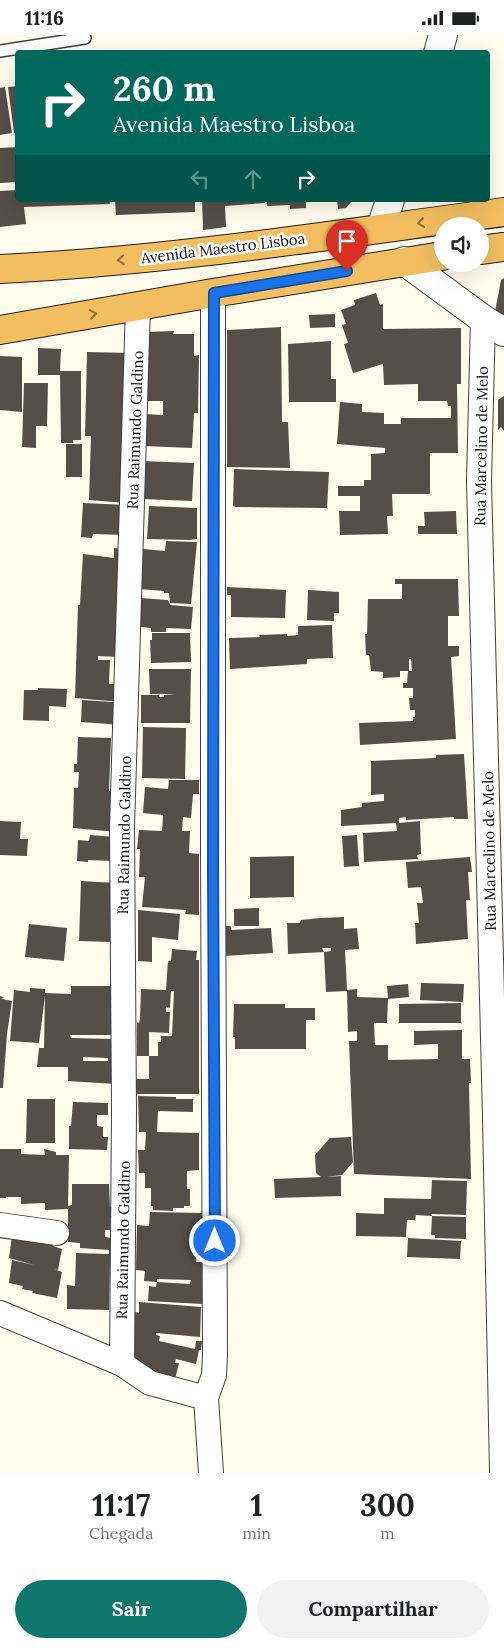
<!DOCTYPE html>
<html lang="pt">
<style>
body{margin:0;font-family:Lora,serif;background:#f2f2f2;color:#202124;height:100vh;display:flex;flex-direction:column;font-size:19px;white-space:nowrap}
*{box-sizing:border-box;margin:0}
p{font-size:16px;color:#757577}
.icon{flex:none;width:28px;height:28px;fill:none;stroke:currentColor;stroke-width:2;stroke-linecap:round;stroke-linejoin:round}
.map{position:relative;height:1438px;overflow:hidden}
.details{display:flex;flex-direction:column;background:#fff;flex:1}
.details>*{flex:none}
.top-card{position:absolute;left:15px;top:15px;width:475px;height:152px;border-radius:5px;box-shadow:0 5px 20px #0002;background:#00695c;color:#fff;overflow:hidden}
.tools{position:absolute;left:434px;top:182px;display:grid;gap:10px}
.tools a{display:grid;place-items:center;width:55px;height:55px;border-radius:50%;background:#fff;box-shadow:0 5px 20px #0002;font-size:25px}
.pin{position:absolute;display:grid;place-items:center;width:42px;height:42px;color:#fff;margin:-51px -21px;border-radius:50% 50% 50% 0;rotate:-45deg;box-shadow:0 0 5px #0007}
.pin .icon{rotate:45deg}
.me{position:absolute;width:55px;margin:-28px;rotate:0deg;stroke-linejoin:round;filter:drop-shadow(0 0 4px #0008)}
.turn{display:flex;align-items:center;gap:18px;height:105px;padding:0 15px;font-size:22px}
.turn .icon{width:65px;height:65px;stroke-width:2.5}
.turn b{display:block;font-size:35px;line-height:42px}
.lanes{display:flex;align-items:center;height:48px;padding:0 15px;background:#0003;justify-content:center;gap:25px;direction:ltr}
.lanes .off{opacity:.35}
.eta{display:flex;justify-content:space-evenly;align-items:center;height:85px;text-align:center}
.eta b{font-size:30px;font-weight:700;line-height:35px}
.primary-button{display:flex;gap:10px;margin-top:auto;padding:10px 15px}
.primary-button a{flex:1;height:58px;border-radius:30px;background:#0f766e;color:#fff;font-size:20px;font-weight:700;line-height:58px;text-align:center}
.primary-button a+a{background:#f2f2f2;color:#202124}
.status{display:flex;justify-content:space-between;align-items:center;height:35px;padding:0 25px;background:#fff;direction:ltr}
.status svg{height:14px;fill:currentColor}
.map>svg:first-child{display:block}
.building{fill:#554e49;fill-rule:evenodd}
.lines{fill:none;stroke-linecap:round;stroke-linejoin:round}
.service-casing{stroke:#404040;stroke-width:14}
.minor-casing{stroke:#404040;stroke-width:26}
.tertiary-casing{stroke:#404040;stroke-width:30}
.trunk-casing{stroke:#1e1e1e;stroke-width:30}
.service{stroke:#fff;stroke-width:11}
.minor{stroke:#fff;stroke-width:24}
.tertiary{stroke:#fff;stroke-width:28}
.trunk{stroke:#f2be60;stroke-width:28}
.oneway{stroke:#8b6e3b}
.route-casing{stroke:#114b97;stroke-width:12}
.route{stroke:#1a73e8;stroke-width:9}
.labels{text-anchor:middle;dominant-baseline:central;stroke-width:5;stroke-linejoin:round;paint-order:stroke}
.street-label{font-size:15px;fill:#0d0d0d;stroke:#fff}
</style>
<div class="status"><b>11:16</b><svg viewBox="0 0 49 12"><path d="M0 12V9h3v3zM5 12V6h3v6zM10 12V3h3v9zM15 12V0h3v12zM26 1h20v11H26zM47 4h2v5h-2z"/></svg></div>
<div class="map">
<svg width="504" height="1438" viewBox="0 0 504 1438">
<rect width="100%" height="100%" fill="#fffced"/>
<path class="building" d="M 18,51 L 18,97 L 14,98 L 8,52 Z
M 5,52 L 12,98 L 0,100 L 0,53 Z
M 18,112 L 18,147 L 0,148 L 0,113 Z
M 18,155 L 18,165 L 109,165 L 110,169 L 24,172 L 26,189 L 0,192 L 0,156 Z
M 115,165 L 195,165 L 195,177 L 116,180 Z
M 202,165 L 265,165 L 265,168 L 225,171 L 226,192 L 203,195 Z
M 267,165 L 333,165 L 333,167 L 306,167 L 306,173 L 290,174 L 290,170 L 267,171 Z
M 337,165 L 353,165 L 346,173 L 338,174 Z
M 504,243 L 504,282 L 495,277 L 501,245 Z
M 376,258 L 380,270 L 383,269 L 383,294 L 461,293 L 461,349 L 457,349 L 458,418 L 430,418 L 430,459 L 392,459 L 393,481 L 387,481 L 388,499 L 340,500 L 339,476 L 360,476 L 360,461 L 338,461 L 338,451 L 364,451 L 364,445 L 371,445 L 371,419 L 385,418 L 385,413 L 337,409 L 340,367 L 362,369 L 362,377 L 384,378 L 384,389 L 401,389 L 401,383 L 451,383 L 451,371 L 448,371 L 447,366 L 418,366 L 418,349 L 384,350 L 383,329 L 353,338 L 344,309 L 348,308 L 342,290 L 346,289 L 341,275 L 355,270 L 354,265 Z
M 335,279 L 335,292 L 310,293 L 309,280 Z
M 281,292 L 282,387 L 288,387 L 290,433 L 227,432 L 227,295 Z
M 174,296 L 173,299 L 194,299 L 194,321 L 199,320 L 198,378 L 194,378 L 192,413 L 143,411 L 143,379 L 163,380 L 163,366 L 144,366 L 144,297 Z
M 331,306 L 331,344 L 336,344 L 336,367 L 289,367 L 288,309 Z
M 38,313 L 61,314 L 60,336 L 81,336 L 81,405 L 73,405 L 73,408 L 61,408 L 60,340 L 38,340 Z
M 87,317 L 130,318 L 127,468 L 89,465 L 91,401 L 85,401 Z
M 0,321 L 22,322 L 22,377 L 0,375 Z
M 24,348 L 48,348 L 47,391 L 36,391 L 36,413 L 22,412 Z
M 504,361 L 504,396 L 501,392 L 498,395 L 498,365 Z
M 66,409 L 82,409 L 82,442 L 66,442 Z
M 142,426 L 194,428 L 192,466 L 142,464 Z
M 234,434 L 329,437 L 327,473 L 236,472 L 233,471 Z
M 83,468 L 127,470 L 126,500 L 93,499 L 92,503 L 81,502 Z
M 149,471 L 197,473 L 197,504 L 190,505 L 147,504 Z
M 456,476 L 457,499 L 418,499 L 418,491 L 425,491 L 424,477 Z
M 166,506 L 197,507 L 191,569 L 170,568 L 169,558 L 164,558 L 164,556 L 139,554 L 143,514 L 165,516 Z
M 114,513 L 126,514 L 118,622 L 98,621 L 98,625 L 110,625 L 109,649 L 121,649 L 121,667 L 75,663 L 78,570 L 80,570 L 83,519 L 114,523 Z
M 395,544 L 458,544 L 459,581 L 448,581 L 448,611 L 459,611 L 459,621 L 451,622 L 456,704 L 360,710 L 359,688 L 413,686 L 413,682 L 415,682 L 415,675 L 410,675 L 409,663 L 413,663 L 413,653 L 403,653 L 403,648 L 407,648 L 408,636 L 412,636 L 411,624 L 409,624 L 409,636 L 400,636 L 400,642 L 383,643 L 383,637 L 371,636 L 369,620 L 366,620 L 365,599 L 367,599 L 368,564 L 402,564 L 402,549 L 395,549 Z
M 227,552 L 286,555 L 285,583 L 231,582 L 231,560 L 227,560 Z
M 308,555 L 339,557 L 339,578 L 334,578 L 334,586 L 307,585 Z
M 140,563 L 168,565 L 170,570 L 193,572 L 191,594 L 166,593 L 166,597 L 151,597 L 151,593 L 141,592 Z
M 332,590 L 333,623 L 307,624 L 307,629 L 230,634 L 229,603 L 260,602 L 259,600 L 287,599 L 287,601 L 298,600 L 298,591 Z
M 152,598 L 190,598 L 191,627 L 151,628 L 150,605 L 152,605 Z
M 149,634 L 191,634 L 190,688 L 141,688 L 141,660 L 159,660 L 159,662 L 164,662 L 164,660 L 175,659 L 150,659 Z
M 38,653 L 67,654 L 66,672 L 49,671 L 49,686 L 23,685 L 24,655 L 38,655 Z
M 82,665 L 113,667 L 113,675 L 123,675 L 122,690 L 81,687 Z
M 143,692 L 186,693 L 185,744 L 142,743 Z
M 78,702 L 111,703 L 109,756 L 119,756 L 117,797 L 73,793 L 74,753 L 78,753 L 79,737 L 74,737 L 74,729 L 77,729 Z
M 464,719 L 468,784 L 454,784 L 454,782 L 406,785 L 406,782 L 399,783 L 399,788 L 420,786 L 421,819 L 417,820 L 418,824 L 364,827 L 363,798 L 397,796 L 396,788 L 341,791 L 341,775 L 362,772 L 362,768 L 384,766 L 384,759 L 371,760 L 371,726 L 436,723 L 436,720 Z
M 169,745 L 199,745 L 199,759 L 193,759 L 191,783 L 183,782 L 182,796 L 190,796 L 189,818 L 199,819 L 199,880 L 185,879 L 186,875 L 142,872 L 145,842 L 139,842 L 140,814 L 137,814 L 139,795 L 162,796 L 163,780 L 143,778 L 145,752 L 168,754 Z
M 0,786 L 21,787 L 20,804 L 28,804 L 27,821 L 0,820 Z
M 90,800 L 114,802 L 112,826 L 88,825 L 88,827 L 77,826 L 78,805 L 89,806 Z
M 357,800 L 359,831 L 344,832 L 342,801 Z
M 294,821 L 294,862 L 250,863 L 250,822 Z
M 470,822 L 472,837 L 468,837 L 470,865 L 466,865 L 468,904 L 416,909 L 415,888 L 419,888 L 417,868 L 423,868 L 421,852 L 408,853 L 406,827 Z
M 81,846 L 116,848 L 111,907 L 79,906 Z
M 259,873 L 259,891 L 234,891 L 234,874 Z
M 138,875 L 180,879 L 178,905 L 152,902 L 152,927 L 138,926 Z
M 344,882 L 344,894 L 357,893 L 359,914 L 345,915 L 347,955 L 357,954 L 357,962 L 388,963 L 387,988 L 374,988 L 375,1010 L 388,1010 L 388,1025 L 438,1024 L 438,1009 L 414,1010 L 414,996 L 462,995 L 462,1024 L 470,1024 L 471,1048 L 469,1048 L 471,1144 L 354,1139 L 349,1006 L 357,1006 L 357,996 L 348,997 L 347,956 L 326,957 L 324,917 L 331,916 L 331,913 L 322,913 L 324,917 L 288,919 L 287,888 L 300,888 L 301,885 L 320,883 Z
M 29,889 L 67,893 L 64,926 L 25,922 Z
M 224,891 L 231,891 L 231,895 L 271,893 L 273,918 L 224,921 Z
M 172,914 L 197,916 L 196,925 L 199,925 L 199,1059 L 136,1059 L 136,1044 L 149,1044 L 149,1021 L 158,1021 L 158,1007 L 161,1007 L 161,1001 L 172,1001 L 174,956 L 171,956 L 170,973 L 166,972 L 166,977 L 170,977 L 169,998 L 149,997 L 149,1021 L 137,1021 L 137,987 L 139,988 L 140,984 L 141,954 L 166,955 L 168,926 L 171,926 Z
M 421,948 L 464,949 L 463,967 L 420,965 Z
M 408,949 L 409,962 L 388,964 L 387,951 Z
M 71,951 L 112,951 L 111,1000 L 70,1000 L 71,1003 L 115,1004 L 115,1049 L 68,1046 L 68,1032 L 37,1032 L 39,1013 L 44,1013 L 45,961 L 39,1008 L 10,1006 L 14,955 L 30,957 L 30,953 L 45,954 L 45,958 L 71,959 ZM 83,1022 L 108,1023 L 108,1026 L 83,1026 Z
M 0,961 L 3,962 L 2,964 L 12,966 L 7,999 L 3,1053 L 0,1053 Z
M 461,968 L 461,988 L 399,988 L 399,969 Z
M 234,969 L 285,969 L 285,973 L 315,973 L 315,985 L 306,985 L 306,1014 L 235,1014 L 235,1002 L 233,1002 Z
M 138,1061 L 176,1062 L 176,1064 L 193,1064 L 193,1077 L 158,1076 L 157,1097 L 199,1098 L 199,1135 L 187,1136 L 187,1154 L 190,1154 L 190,1171 L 184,1171 L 184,1173 L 173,1173 L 173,1176 L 153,1175 L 153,1171 L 151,1171 L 151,1153 L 145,1153 L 145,1138 L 139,1138 L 138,1115 L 145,1115 L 146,1097 L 139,1097 Z
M 27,1064 L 55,1064 L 55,1108 L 26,1108 Z
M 73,1067 L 108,1068 L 108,1080 L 97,1080 L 97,1091 L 103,1092 L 103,1102 L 108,1102 L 107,1115 L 69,1114 L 69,1091 L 71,1091 Z
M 351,1102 L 353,1127 L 342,1140 L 326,1142 L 341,1141 L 341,1161 L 275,1163 L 274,1144 L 321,1142 L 316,1138 L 315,1120 L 330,1103 Z
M 0,1114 L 21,1114 L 21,1119 L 45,1120 L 44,1114 L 56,1117 L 56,1120 L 69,1120 L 68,1171 L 72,1170 L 72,1149 L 109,1149 L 110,1172 L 114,1172 L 114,1184 L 110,1183 L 110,1195 L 105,1195 L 105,1202 L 114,1203 L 116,1229 L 110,1228 L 109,1275 L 67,1274 L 67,1250 L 75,1251 L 76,1218 L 109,1219 L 109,1215 L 80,1213 L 80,1208 L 68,1207 L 68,1174 L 45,1175 L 45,1168 L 21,1169 L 21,1162 L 6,1162 L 6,1163 L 0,1163 Z
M 432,1145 L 467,1146 L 466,1180 L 431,1179 L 432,1181 L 416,1180 L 415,1185 L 407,1185 L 406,1202 L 356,1201 L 356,1178 L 384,1179 L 384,1163 L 431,1164 Z
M 150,1177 L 204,1178 L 203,1195 L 198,1194 L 196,1227 L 202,1227 L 202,1269 L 148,1266 L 149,1251 L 156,1252 L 157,1247 L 144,1246 L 145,1236 L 136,1235 L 137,1190 L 149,1191 ZM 157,1244 L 191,1245 L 190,1249 L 157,1247 Z
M 432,1181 L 466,1182 L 466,1204 L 435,1203 L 435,1200 L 431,1200 Z
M 12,1201 L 53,1209 L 53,1211 L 62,1214 L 58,1235 L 54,1234 L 62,1237 L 57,1263 L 32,1258 L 33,1256 L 22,1254 L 23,1251 L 9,1248 L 12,1225 L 34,1230 L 9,1223 Z
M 408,1203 L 461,1206 L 460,1224 L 407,1222 Z
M 139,1267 L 201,1272 L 200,1302 L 156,1298 L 156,1300 L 160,1301 L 159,1306 L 195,1314 L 196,1306 L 202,1306 L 201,1315 L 199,1315 L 196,1329 L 176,1324 L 175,1328 L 179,1328 L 174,1348 L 134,1326 L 135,1277 L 139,1278 Z"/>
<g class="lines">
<defs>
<path id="service" d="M 0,16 L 85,3"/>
<path id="minor" d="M 483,284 L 479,446 L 495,1082 L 502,1438
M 0,1190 L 57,1198
M 0,1278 L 122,1329 L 150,1348 L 206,1363
M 122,1329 L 124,1076 L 122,792 L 138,271
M 211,1438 L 206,1363 L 214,1340 L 215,1320 L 213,813 L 213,258"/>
<path id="tertiary" d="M 438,18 L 443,0
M 381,193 L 390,165
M 404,226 L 483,284 L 504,297"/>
<path id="trunk" d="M 480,215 L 504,212
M 0,234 C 169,226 337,199 504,177
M 0,295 L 213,258 L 442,221"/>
</defs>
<use href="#service" class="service-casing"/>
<use href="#minor" class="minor-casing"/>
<use href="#tertiary" class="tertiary-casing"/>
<use href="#trunk" class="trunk-casing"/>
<use href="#service" class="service"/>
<use href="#minor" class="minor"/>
<use href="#tertiary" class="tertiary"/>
<use href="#trunk" class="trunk"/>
</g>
<defs><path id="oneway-chevron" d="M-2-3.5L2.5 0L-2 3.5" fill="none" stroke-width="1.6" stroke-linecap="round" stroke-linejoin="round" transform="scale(1.25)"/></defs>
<g class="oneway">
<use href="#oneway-chevron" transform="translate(421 188) rotate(172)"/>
<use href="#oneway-chevron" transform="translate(121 225) rotate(175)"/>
<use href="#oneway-chevron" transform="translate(93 279) rotate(-10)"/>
</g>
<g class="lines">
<defs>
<path id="route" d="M 215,1206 L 213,833 L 214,258 L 347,236"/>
</defs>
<use href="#route" class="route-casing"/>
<use href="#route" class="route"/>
</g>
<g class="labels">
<g class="street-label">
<text transform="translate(223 213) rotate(-7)">Avenida Maestro Lisboa</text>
<text transform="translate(135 395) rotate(-88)">Rua Raimundo Galdino</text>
<text transform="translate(481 411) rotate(-89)">Rua Marcelino de Melo</text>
<text transform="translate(124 800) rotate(-89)">Rua Raimundo Galdino</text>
<text transform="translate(489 816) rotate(-91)">Rua Marcelino de Melo</text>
<text transform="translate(123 1205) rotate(-89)">Rua Raimundo Galdino</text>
</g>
</g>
</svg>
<div class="tools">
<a><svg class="icon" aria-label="sound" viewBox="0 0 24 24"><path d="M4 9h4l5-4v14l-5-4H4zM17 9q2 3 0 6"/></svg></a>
</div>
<div class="pin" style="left:347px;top:236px;background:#d93025"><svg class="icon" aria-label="arrive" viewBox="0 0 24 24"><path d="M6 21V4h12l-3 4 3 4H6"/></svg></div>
<svg class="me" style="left:215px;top:1206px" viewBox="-20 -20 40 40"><circle r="17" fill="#1a73e8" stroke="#fff" stroke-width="3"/><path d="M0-11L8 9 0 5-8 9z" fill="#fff"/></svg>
<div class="top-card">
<div class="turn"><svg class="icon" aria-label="right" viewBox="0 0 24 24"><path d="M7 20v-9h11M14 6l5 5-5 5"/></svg><div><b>260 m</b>Avenida Maestro Lisboa</div></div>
<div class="lanes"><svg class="icon off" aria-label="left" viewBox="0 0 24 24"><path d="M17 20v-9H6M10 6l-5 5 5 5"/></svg><svg class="icon off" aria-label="ahead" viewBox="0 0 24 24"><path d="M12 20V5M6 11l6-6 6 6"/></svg><svg class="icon" aria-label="right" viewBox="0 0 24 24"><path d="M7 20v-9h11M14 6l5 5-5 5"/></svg></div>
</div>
</div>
<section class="details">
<div class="eta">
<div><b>11:17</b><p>Chegada</p></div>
<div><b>1</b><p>min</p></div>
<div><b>300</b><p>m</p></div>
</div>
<div class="primary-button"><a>Sair</a><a>Compartilhar</a></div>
</section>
